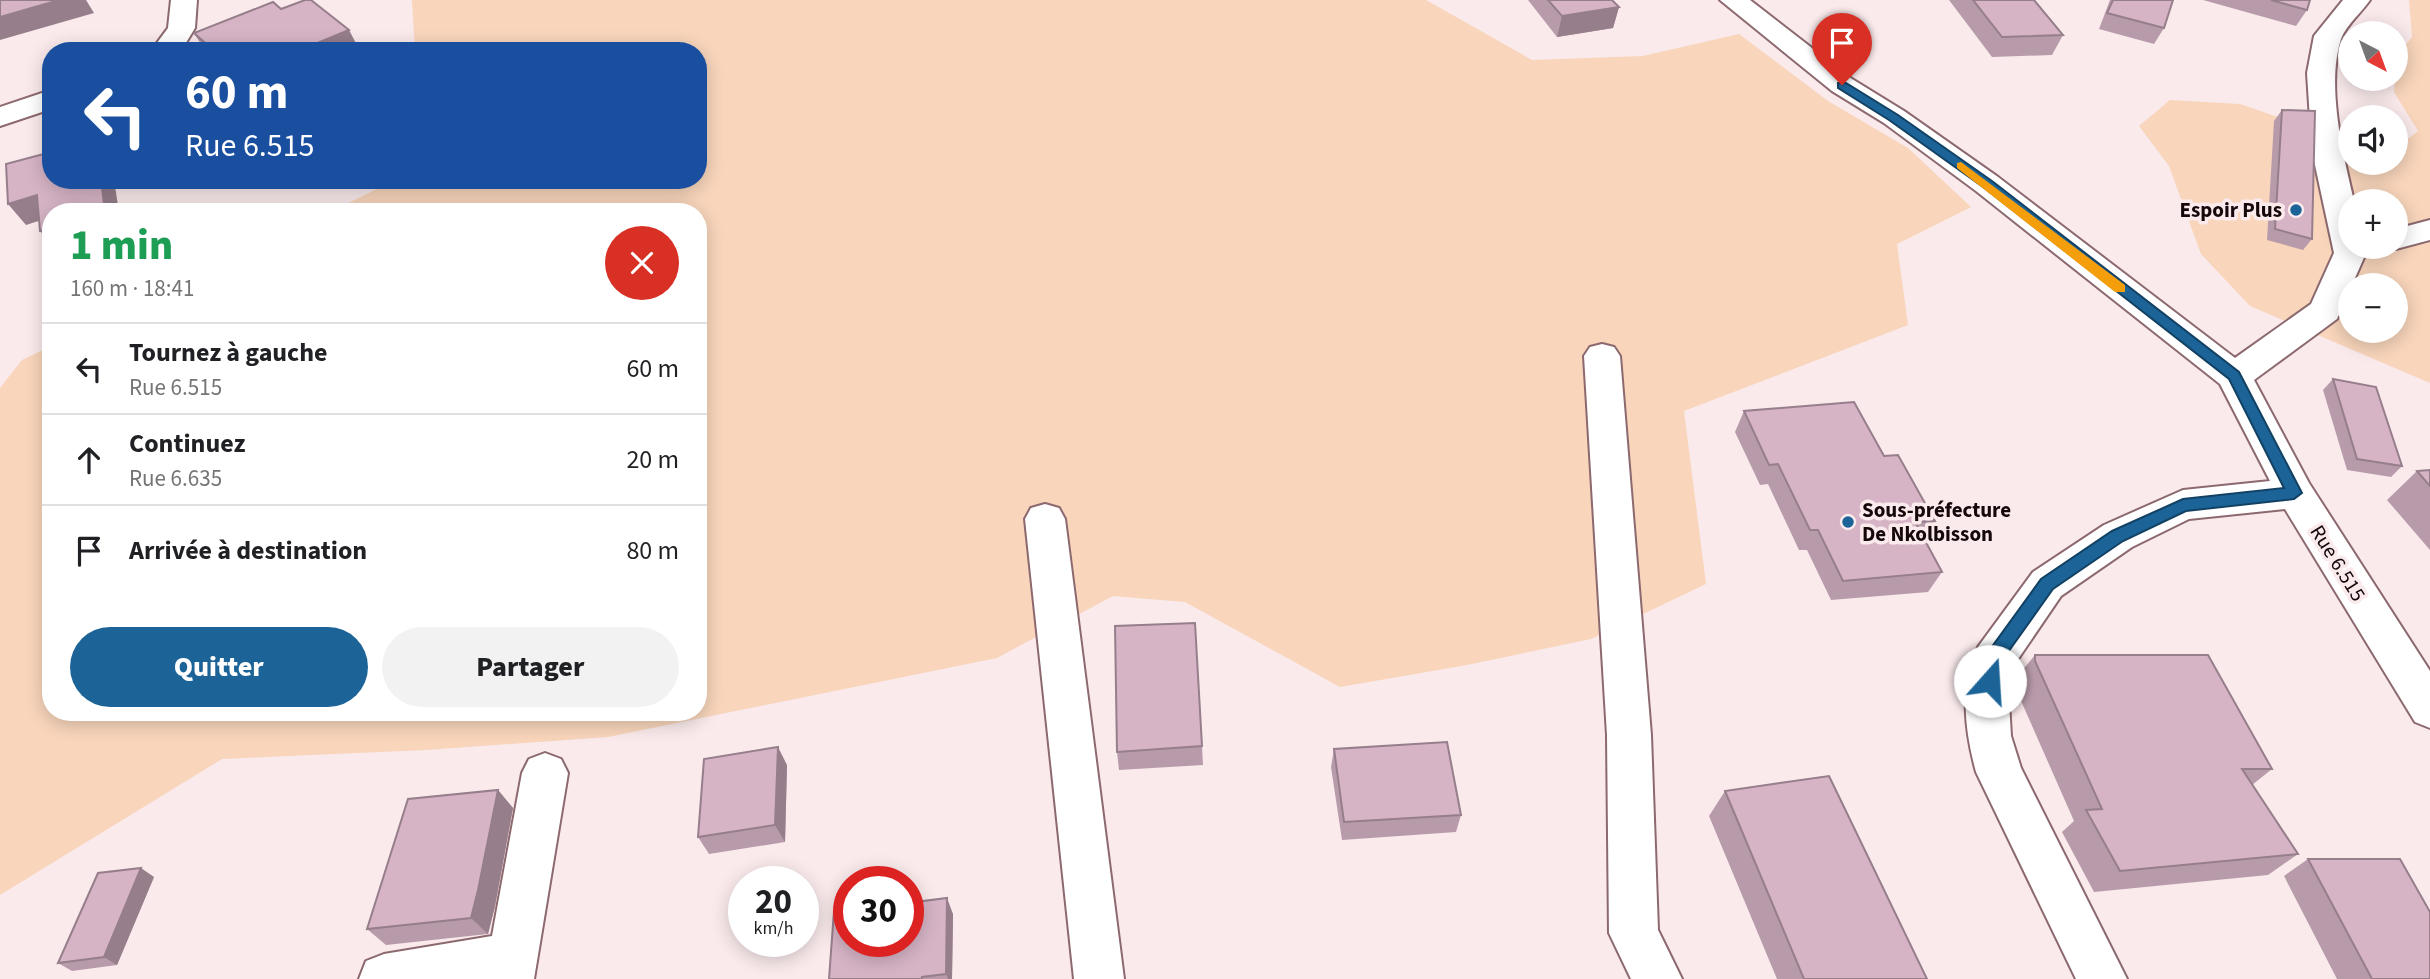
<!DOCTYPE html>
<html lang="fr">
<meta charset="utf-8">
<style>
body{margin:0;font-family:"Source Sans 3",sans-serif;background:#f2f2f2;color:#202124;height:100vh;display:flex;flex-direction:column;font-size:26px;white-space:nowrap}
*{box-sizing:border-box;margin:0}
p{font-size:23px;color:#757577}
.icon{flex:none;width:38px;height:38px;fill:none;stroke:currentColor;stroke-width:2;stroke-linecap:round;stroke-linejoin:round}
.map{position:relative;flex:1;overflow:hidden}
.side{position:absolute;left:42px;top:203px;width:665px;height:518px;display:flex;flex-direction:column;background:#fff;border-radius:28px;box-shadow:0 4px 18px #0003}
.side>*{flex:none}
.guide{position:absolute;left:42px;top:42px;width:665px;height:147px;border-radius:28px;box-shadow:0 4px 18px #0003;background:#1a4fa0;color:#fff;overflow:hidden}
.needle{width:46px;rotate:139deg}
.tools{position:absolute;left:2338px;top:21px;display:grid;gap:14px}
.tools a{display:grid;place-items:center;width:70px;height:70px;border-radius:50%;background:#fff;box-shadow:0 4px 18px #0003;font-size:35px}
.speed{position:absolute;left:728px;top:866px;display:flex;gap:14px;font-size:35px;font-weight:700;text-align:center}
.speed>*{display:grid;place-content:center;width:91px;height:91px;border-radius:50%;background:#fff;box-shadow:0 4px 18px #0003;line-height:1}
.speed small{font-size:18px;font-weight:400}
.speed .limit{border:10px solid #d22;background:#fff;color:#111}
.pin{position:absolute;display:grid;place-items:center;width:60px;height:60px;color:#fff;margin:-72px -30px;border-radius:50% 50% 50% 0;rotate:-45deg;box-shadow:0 0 7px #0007}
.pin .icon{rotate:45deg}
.me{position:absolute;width:77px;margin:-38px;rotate:19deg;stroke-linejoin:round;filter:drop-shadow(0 0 5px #0008)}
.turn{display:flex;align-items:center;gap:24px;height:147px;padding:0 28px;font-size:32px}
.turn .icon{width:91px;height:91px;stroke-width:2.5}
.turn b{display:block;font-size:49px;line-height:60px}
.round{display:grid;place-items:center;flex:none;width:74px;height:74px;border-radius:37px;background:#f2f2f2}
.summary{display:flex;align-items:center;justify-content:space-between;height:119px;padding:0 28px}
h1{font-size:42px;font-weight:800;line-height:52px;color:#1e9e55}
.action{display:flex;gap:14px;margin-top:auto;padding:14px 28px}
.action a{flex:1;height:80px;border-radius:42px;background:#1c6498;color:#fff;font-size:28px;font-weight:800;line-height:80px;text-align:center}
.action a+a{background:#f2f2f2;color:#202124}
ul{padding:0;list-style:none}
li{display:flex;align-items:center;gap:21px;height:91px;padding:0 28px;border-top:2px solid #e0e0e0}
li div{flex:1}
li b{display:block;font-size:26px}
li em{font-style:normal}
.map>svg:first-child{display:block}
.green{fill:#f8d5bb;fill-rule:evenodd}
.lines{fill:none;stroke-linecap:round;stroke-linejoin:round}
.minor-casing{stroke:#8c696e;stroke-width:4}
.minor{fill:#fff;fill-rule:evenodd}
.wall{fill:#b89baa}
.shaded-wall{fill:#967e8b}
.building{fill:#d6b4c6;stroke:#967e8b;stroke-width:2}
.route{fill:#1c6498;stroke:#124163;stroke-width:2}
.slow{fill:#f59e0b}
.poi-dot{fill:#1c6498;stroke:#faeaec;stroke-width:2.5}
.labels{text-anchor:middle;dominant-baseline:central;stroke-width:7;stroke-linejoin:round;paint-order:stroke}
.poi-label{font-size:21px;font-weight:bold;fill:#14080a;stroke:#faeaec;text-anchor:end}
.street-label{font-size:21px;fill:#14080a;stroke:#faeaec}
</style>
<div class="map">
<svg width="2430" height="979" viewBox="0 0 2430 979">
<rect width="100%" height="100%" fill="#faeaec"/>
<path class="green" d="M 412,0 L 1426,0 L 1532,60 L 1643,56 L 1739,34 L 1828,101 L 1908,148 L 1971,207 L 1897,244 L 1908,325 L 1684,411 L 1706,584 L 1591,639 L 1467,665 L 1340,687 L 1185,602 L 1113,596 L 997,658 L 608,737 L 426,750 L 222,759 L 0,895 L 0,388 L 22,360 L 51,346 L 51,712 L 698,712 L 698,212 L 330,212 L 395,180 L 698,180 L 698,51 L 415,51 Z
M 2409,0 L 2430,0 L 2430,383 L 2250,306 L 2201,254 L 2169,166 L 2139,126 L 2170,100 L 2240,104 L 2350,142 L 2350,163 L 2396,163 L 2396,148 L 2418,131 L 2394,92 L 2396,57 L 2412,37 ZM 2350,201 L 2396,201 L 2396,247 L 2350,247 ZM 2350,285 L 2396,285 L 2396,331 L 2350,331 Z"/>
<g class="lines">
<defs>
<path id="minor" d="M 171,0 L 197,0 L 195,28 L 181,51 L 151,51 L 168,28 Z
M 1720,0 L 1750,0 L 1852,79 L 1904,111 L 1998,177 L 2235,358 L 2311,304 L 2334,253 L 2312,151 L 2307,73 L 2314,36 L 2343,0 L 2370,0 C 2362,12 2346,25 2341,39 C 2326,86 2343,154 2354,201 L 2350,201 L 2350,247 L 2365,247 L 2366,253 L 2337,319 L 2254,380 L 2309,483 L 2430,671 L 2430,728 L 2415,722 L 2285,509 L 2189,519 L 2132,547 L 2061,596 L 2014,665 L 2009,702 L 2011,736 L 2021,768 L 2127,979 L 2076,979 L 1976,772 C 1965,731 1959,687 1978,647 L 2033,572 L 2104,525 L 2183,490 L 2270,481 L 2220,384 L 1976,191 L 1884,123 L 1832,91 Z
M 51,90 L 51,109 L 0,126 L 0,107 Z
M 2430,220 L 2430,240 L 2396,249 L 2386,247 L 2396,247 L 2396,229 Z
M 1602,344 L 1614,347 L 1620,356 L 1651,735 L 1658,930 L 1682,979 L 1631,979 L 1609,933 L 1607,735 L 1584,356 L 1590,347 Z
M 1045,504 L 1059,508 L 1065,519 L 1124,979 L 1074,979 L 1025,519 L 1031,508 Z
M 545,753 L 561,759 L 568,773 L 534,979 L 359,979 L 366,961 L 384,954 L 492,936 L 522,773 L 529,759 Z"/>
</defs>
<use href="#minor" class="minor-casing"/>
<use href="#minor" class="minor"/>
</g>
<path class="wall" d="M 1528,0 L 1612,0 L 1619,7 L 1613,28 L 1557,37 Z
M 1949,0 L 2034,0 L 2063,35 L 2052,55 L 1992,57 Z
M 2110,0 L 2173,0 L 2164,28 L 2154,44 L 2099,29 Z
M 2203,0 L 2310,0 L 2307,10 L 2296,26 Z
M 281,9 L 360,51 L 205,51 L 194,33 Z
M 2282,110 L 2312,239 L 2303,250 L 2267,240 L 2274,121 Z
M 2333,379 L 2402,466 L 2391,477 L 2347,470 L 2323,390 Z
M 1744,411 L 1884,456 L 1935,521 L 1923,538 L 1942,572 L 1928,592 L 1831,600 L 1807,550 L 1799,550 L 1768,484 L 1760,485 L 1735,432 Z
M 2430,470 L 2430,550 L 2387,500 L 2417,471 Z
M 2035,655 L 2272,769 L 2252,785 L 2298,854 L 2268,875 L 2094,892 L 2062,832 L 2074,821 L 2014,685 L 2015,679 Z
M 1202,746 L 1203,765 L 1119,770 L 1117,752 Z
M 1334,749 L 1461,815 L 1456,832 L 1342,840 L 1331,767 Z
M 787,765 L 785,842 L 709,854 L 698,837 Z
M 498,790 L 513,808 L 495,906 L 488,934 L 386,945 L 367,929 Z
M 1725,791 L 1927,979 L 1777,979 L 1709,816 Z
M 2308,859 L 2430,979 L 2337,979 L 2284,876 Z
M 154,877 L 117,965 L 72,971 L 58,963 Z
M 953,914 L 952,979 L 829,979 Z"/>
<path class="shaded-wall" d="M 59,0 L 86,0 L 94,13 L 0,40 L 0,17 Z
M 1619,7 L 1613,28 L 1557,37 L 1562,16 Z
M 349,30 L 360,51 L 298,51 Z
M 101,180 L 114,180 L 119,212 L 105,212 Z
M 262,180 L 293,180 L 267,187 Z
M 37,195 L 51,217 L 26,225 L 8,204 Z
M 51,228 L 51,243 L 40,231 Z
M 778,747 L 787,765 L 785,842 L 775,825 Z
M 498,790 L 513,808 L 495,906 L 488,934 L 471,918 Z
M 141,868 L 154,877 L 117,965 L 104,957 Z
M 947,898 L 953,914 L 952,979 L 948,979 L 946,974 Z"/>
<path class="building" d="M 0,0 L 59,0 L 0,17 Z
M 305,0 L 311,0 L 349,30 L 298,51 L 214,51 L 194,33 L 273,2 L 281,9 Z
M 1548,0 L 1612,0 L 1619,7 L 1562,16 Z
M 1973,0 L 2034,0 L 2063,35 L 2002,37 Z
M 2113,0 L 2173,0 L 2164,28 L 2107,13 Z
M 2271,0 L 2310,0 L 2307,10 Z
M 2282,110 L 2315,111 L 2312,239 L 2275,229 Z
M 51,152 L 51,180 L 101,180 L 105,212 L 51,212 L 51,228 L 40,231 L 37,195 L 8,204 L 6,164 Z
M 2333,379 L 2376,387 L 2402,466 L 2357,459 Z
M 1854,402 L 1884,456 L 1898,455 L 1935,521 L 1915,522 L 1942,572 L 1843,581 L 1818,530 L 1810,530 L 1778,464 L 1769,465 L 1744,411 Z
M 2430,470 L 2430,486 L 2417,471 Z
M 1195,623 L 1202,746 L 1117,752 L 1115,626 Z
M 2035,655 L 2208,655 L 2272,769 L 2242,769 L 2298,854 L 2120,871 L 2086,810 L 2102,809 L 2035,661 Z
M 1447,742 L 1461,815 L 1344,822 L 1334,749 Z
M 778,747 L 775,825 L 698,837 L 704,759 Z
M 1829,776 L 1927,979 L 1804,979 L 1725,791 Z
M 498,790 L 478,890 L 471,918 L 367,929 L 408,799 Z
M 2308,859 L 2400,859 L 2430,912 L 2430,979 L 2372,979 Z
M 141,868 L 104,957 L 58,963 L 98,873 Z
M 947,898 L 946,974 L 922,977 L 922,979 L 829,979 L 834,911 L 849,910 L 849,942 L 908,942 L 908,903 Z"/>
<path class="route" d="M 1838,83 L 1846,83 L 1898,115 L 1992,181 L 2239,372 L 2302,493 L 2294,499 L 2186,511 L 2123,541 L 2053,589 L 2001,662 L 1996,686 L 1990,689 L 1984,686 L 1981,681 L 1986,655 L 2041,579 L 2112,531 L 2183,499 L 2284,488 L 2229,379 L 1983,187 L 1889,120 L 1838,88 Z"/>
<path class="slow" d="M 1961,162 L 2125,285 L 2125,292 L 2115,292 L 1957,168 L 1957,163 Z"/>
<g class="poi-dot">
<circle cx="2296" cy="210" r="7"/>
<circle cx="1848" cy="522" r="7"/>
</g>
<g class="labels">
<g class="poi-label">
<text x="2282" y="210">Espoir Plus</text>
<text x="1862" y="510" text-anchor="start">Sous-préfecture<tspan x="1862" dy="24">De Nkolbisson</tspan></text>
</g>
<g class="street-label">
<text transform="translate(2338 563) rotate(58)">Rue 6.515</text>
</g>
</g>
</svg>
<div class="tools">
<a><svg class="needle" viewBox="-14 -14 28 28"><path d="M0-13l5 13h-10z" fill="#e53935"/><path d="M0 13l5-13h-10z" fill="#757577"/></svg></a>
<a><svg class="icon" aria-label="sound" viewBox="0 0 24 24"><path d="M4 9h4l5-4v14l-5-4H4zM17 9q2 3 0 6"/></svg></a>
<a>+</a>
<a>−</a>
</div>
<div class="speed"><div>20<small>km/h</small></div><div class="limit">30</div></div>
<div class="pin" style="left:1842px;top:85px;background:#d93025"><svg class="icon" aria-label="arrive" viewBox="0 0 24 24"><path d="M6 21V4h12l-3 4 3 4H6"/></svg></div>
<svg class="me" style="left:1990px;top:681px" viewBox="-20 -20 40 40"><circle r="19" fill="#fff"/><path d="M0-13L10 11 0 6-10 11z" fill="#1c6498"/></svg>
<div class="guide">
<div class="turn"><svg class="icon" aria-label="left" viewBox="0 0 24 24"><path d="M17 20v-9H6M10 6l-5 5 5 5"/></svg><div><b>60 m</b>Rue 6.515</div></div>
</div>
<section class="side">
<div class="summary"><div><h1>1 min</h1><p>160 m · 18:41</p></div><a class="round" style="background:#d93025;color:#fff"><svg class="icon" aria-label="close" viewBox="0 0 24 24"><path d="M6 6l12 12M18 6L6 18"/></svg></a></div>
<ul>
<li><svg class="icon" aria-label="left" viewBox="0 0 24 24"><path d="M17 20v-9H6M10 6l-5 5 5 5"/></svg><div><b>Tournez à gauche</b><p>Rue 6.515</p></div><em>60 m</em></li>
<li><svg class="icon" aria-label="ahead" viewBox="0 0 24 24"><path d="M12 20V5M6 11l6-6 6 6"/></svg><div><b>Continuez</b><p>Rue 6.635</p></div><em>20 m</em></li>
<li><svg class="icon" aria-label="arrive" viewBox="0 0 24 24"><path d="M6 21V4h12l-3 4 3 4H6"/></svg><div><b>Arrivée à destination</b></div><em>80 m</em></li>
</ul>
<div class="action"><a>Quitter</a><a>Partager</a></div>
</section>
</div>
